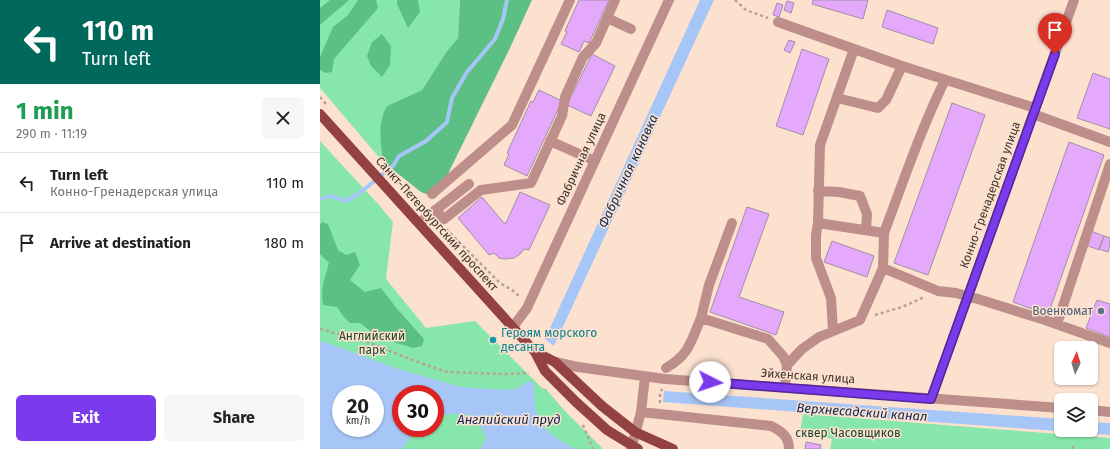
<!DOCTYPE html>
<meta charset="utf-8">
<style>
body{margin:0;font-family:"Fira Sans",sans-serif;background:#f6f6f6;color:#202124;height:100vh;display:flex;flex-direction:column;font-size:15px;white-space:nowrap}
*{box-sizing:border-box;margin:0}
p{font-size:13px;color:#757577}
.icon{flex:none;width:22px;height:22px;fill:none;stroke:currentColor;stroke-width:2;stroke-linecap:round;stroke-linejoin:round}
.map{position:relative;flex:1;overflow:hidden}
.details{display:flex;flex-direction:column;background:#fff;width:320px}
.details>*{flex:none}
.banner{background:#00695c;color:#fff;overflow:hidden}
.needle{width:26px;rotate:4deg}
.tools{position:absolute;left:734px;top:341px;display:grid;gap:8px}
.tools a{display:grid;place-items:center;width:44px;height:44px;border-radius:6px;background:#fff;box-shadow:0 1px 3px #0004;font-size:20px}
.speed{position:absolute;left:12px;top:385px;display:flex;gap:8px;font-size:20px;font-weight:700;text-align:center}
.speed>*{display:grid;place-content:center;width:52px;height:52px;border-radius:50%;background:#fff;box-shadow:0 1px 3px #0004;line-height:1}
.speed small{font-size:10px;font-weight:400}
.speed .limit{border:6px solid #d22;background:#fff;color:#111}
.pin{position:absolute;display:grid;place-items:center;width:34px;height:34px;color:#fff;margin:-41px -17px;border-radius:50% 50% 50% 0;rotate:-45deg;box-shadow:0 0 4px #0007}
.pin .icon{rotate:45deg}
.me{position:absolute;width:44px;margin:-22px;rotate:94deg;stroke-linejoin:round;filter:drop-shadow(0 0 3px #0008)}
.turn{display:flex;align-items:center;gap:14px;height:84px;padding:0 16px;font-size:18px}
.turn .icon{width:52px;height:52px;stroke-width:2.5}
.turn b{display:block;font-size:28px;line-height:34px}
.round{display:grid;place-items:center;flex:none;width:42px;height:42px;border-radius:6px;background:#f6f6f6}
.head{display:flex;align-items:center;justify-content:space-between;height:68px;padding:0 16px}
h1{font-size:24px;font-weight:700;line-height:30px;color:#1e9e55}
.primary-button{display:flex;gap:8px;margin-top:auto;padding:8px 16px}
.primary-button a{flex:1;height:46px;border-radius:6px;background:#7c3aed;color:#fff;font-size:16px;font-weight:700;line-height:46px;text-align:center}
.primary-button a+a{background:#f6f6f6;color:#202124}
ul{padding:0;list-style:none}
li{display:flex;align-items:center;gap:12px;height:60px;padding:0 16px;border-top:1px solid #e0e0e0}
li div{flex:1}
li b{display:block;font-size:15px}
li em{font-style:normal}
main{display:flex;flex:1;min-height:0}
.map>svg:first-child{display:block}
.green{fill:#87e6ab;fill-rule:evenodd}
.forest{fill:#5cc085}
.water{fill:#a6c6f7;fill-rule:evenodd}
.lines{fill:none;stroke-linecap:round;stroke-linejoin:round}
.stream{stroke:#a6c6f7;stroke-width:4}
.building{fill:#e4a9fb;stroke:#a08fa7}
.path{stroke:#b7a294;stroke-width:2.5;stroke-dasharray:3 3;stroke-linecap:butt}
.minor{stroke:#be8e8b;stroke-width:10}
.major{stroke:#934241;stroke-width:10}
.route-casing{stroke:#51269a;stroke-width:10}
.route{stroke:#7c3aed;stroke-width:7}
.service-dot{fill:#5c6f8a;stroke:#fce1cf;stroke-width:1.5}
.culture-dot{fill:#0f9aa8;stroke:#fce1cf;stroke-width:1.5}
.labels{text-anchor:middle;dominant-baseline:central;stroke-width:3;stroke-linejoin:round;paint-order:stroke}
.street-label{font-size:12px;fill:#3f342d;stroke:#fce1cf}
.service-label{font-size:12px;fill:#4e5e75;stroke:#fce1cf;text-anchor:end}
.culture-label{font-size:12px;fill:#0d838f;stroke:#fce1cf;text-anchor:start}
.park-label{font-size:12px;fill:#1b452d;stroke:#fce1cf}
.water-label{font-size:13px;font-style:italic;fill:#072657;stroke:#fce1cf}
</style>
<main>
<section class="details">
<div class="banner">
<div class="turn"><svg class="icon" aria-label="left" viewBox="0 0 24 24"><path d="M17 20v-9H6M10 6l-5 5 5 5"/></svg><div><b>110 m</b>Turn left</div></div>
</div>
<div class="head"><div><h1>1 min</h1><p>290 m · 11:19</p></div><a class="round"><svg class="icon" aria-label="close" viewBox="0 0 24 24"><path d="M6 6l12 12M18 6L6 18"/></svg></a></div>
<ul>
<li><svg class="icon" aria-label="left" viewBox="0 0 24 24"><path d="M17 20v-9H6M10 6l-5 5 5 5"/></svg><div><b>Turn left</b><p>Конно-Гренадерская улица</p></div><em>110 m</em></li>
<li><svg class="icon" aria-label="arrive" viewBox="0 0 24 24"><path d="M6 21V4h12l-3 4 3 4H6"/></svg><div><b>Arrive at destination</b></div><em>180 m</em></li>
</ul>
<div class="primary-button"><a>Exit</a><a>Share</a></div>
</section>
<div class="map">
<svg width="790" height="449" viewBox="0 0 790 449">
<rect width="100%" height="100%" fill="#fce1cf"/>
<path class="green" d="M 0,0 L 140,0 L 138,38 L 127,51 L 102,90 L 67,106 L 61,126 L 63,162 L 0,88 Z
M 0,141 L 59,205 L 73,222 L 66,279 L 106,328 L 155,321 L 222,388 L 226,389 L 244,410 L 283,449 L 0,449 ZM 21,394 L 55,394 L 55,428 L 21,428 ZM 81,394 L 115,394 L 115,428 L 81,428 Z
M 483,414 L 790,438 L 790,449 L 510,449 L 512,439 L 480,432 Z"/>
<path class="forest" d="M 10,0 L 29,0 L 0,25 L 0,8 Z
M 38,0 L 56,0 L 58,8 L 14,59 L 12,72 L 6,73 L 0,70 L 0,57 L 13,27 L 28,15 Z
M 77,0 L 98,0 L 100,12 L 88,28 L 77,4 Z
M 140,0 L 212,0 L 189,50 L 116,198 L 101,192 L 63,162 C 61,144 57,123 67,106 L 102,90 L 127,51 L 138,38 Z
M 62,34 L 71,46 L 70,65 L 62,77 L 51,66 L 47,56 L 52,42 Z
M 2,222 L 8,224 L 18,250 L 26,255 L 35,252 L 40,265 L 30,280 L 45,292 L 61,288 L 78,310 L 104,339 L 102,346 L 93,348 L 73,342 L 53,333 L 40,323 L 30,323 L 23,316 L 17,307 L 3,305 C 0,290 5,277 9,263 L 0,254 L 0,225 Z"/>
<path class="water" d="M 380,0 L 394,0 L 234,346 L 225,339 Z
M 0,341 L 10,344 L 75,368 L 141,387 L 185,390 L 198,388 L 209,381 L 213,382 C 215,390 214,397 215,404 C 217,429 236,438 255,449 L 160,449 L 166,439 C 164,431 157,420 150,416 C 142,412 123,415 115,417 L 115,394 L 81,394 L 81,428 L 98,428 L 94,432 L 82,449 L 0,449 ZM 21,394 L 55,394 L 55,428 L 21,428 Z
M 344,391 L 741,419 L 741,430 L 771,430 L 771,422 L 790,423 L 790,435 L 343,402 Z"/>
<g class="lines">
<path class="stream" d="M 0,199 L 11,196 L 26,201 L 37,195 L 73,166 L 79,156 L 106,141 L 127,122 L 132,98 L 147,72 L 175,39 L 183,19 L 187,0"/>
</g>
<path class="building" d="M 259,0 L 289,0 L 269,43 L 264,41 L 259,52 L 241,44 L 247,32 L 245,31 Z
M 493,0 L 548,0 L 543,19 L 492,4 Z
M 467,1 L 474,3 L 471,13 L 464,10 Z
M 457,3 L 463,5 L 459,17 L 453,15 Z
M 567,10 L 618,28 L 613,44 L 562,27 Z
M 469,40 L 475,42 L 470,53 L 464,50 Z
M 482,49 L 509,59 L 483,135 L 456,126 Z
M 272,54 L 295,66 L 271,116 L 247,105 Z
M 773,73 L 790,79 L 790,129 L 757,118 Z
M 219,90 L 242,101 L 207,176 L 184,165 L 189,154 L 187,153 L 211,101 L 213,102 Z
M 632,103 L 665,115 L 608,275 L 574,263 Z
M 749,142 L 784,155 L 728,315 L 693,302 Z
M 200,192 L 230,205 L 209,250 L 204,249 L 200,254 L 194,258 L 185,259 L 179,258 L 174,253 L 169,255 L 138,218 L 162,197 L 184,223 L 186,223 Z
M 427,207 L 449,214 L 419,297 L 464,312 L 456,335 L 390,312 Z
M 771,231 L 784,236 L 779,250 L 766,245 Z
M 784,236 L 790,238 L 790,245 L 788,252 L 779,249 Z
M 512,241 L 554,256 L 547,277 L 504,262 Z
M 777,300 L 790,304 L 790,337 L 766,328 Z
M 486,442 L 501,445 L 500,449 L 485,449 Z"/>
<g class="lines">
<path class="path" d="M 415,0 L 426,10 L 448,18
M 0,97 L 6,104
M 126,229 L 180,283 L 192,290 L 200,297
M 555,315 L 582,307 L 604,297
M 0,329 L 47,342 L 95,361 L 127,372 L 185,374 L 209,373
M 340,403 L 340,394 L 342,389
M 263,425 L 273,449
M 752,449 L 754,446"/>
<path class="minor" d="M 287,18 L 311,29
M 458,22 L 582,66 L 715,108
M 517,98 L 558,108 L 566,100 L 582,66
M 713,114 L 790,142
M 230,141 L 275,161
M 498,191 L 519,192 L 540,196 L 547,214 L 546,230
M 112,194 L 192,125 L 250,0
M 115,210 L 124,219 L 161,190 L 211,183 L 242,116 L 245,97 L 263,57 L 276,43 L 295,0
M 99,223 L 149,184
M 564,233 C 583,182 601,129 625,80
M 563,268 L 618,291 L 636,293 L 658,299 L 725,320 L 790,343
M 381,318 L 389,285 L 412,223
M 737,324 L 790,164
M 193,327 L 207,308 L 349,0
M 513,331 L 511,298 L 496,258 L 496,235 L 498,223 L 500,145 L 534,49
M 235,362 L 258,367 L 345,379 L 741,408
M 346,368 C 370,354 371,341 381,318 L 448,339 L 463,356 L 467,365
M 465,388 L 467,365 L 482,349 L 499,337 L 540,320 L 563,268 L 564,233 L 498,223
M 611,399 L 754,0
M 771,410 L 790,412
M 321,412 L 451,426 C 461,431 469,436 469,449
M 311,449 L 321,412 L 325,377"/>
<path class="major" d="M 0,114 L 215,352 L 225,371 L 256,402 L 287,430 L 318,449
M 215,352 L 235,362 L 282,406 L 315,432 L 353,449"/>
</g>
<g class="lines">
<defs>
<path id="route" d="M 390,382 L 611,399 L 735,54"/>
</defs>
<use href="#route" class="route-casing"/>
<use href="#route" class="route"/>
</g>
<circle class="service-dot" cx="781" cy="311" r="4"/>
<circle class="culture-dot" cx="173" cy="340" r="4"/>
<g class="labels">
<g class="street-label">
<text transform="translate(261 159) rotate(-65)">Фабричная улица</text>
<text transform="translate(670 195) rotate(-70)">Конно-Гренадерская улица</text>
<text transform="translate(117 224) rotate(48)">Санкт-Петербургский проспект</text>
<text transform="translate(488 376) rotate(4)">Эйхенская улица</text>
</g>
<g class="service-label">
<text x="773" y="311">Военкомат</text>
</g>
<g class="culture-label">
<text x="181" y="333">Героям морского<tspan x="181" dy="14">десанта</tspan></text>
</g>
<g class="park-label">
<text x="52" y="336">Английский<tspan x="52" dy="14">парк</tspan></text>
<text x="528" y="433">сквер Часовщиков</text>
</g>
<g class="water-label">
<text transform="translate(308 171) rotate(-65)">Фабричная канавка</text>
<text transform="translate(542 412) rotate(4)">Верхнесадский канал</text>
<text x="189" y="419">Английский пруд</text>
</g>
</g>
</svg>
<div class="tools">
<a><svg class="needle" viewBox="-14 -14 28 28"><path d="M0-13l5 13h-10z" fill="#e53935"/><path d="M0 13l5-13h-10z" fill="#757577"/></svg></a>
<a><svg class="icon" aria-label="layers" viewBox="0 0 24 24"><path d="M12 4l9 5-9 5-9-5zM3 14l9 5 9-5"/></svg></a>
</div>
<div class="speed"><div>20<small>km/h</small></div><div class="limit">30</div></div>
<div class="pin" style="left:735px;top:54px;background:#d93025"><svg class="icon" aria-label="arrive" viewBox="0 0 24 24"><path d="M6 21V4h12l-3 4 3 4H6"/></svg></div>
<svg class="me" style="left:390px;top:382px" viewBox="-20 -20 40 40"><circle r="19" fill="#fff"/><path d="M0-13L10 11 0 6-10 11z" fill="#7c3aed"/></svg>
</div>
</main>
